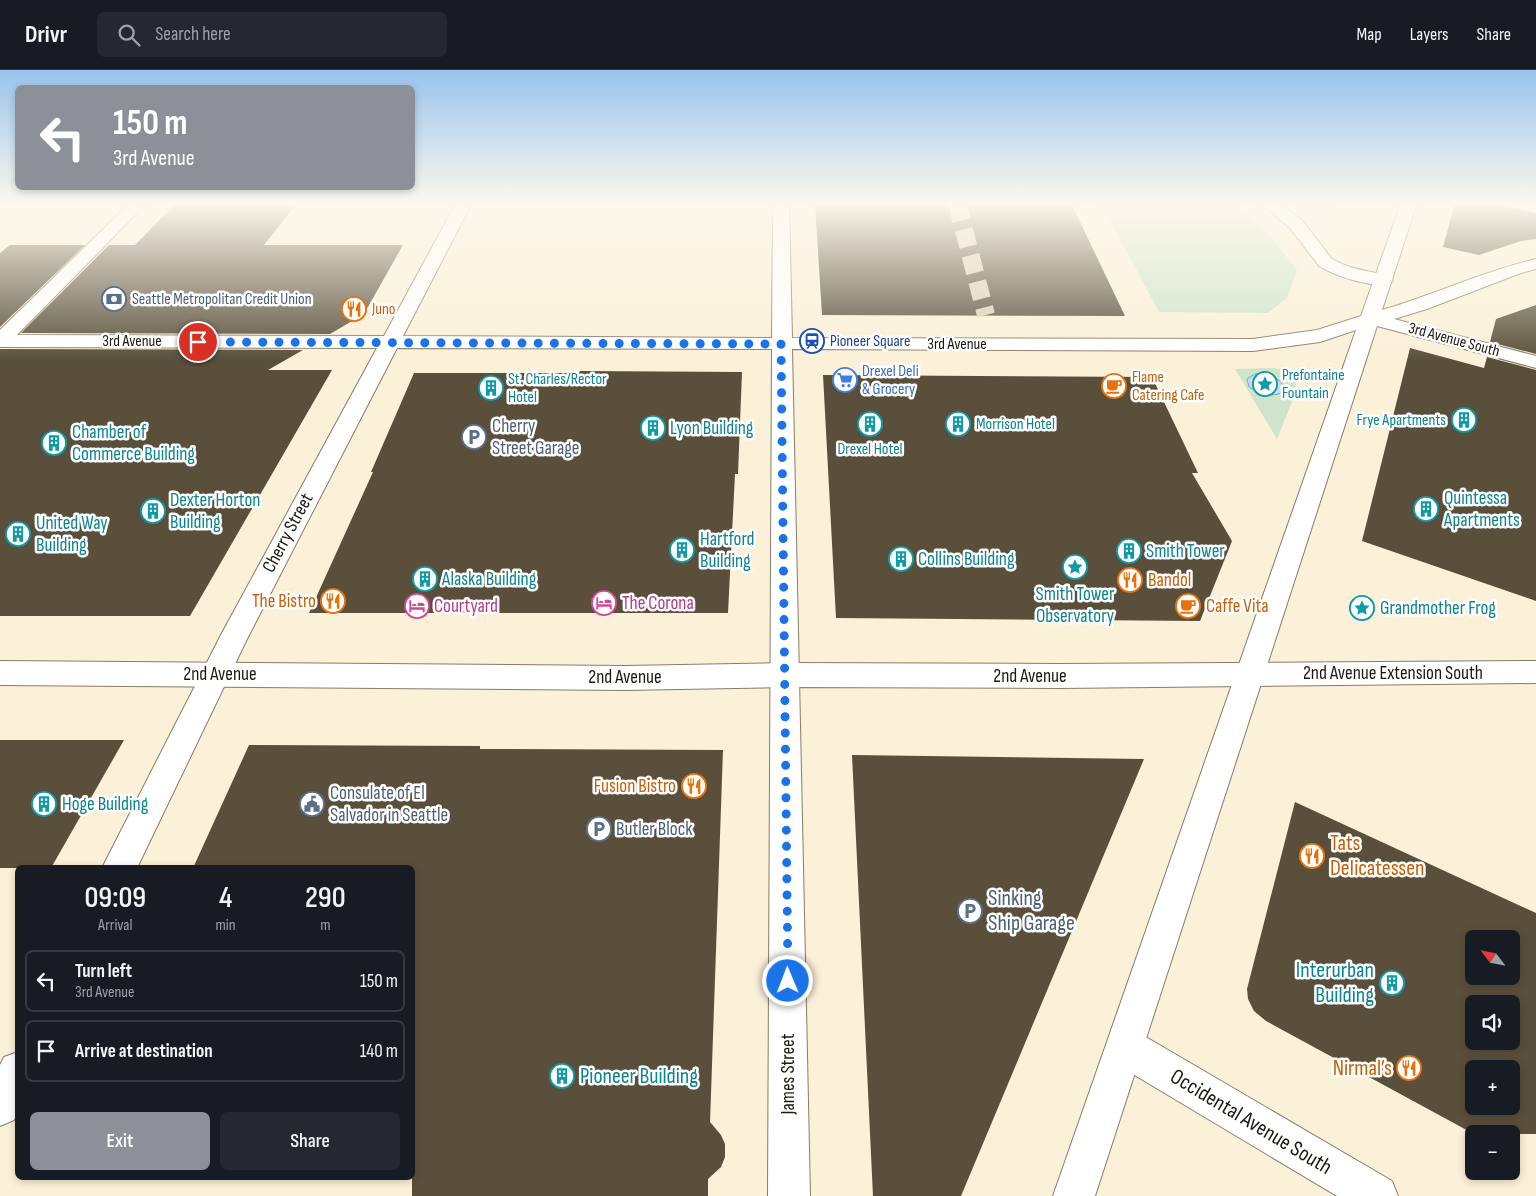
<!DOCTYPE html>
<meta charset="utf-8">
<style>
body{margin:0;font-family:"Sofia Sans Condensed",sans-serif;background:#242831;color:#f1f3f6;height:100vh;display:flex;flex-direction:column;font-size:19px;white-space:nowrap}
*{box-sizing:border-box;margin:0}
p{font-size:16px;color:#9ea1a6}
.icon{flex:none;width:28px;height:28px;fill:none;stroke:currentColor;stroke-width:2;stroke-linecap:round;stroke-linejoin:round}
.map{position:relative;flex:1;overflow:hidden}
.panel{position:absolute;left:15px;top:795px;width:400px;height:315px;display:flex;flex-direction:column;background:#171b24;border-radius:8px;box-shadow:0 2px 8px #0003}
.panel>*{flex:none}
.hud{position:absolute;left:15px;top:15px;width:400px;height:105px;border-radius:8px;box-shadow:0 2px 8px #0003;background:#8c9099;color:#fff;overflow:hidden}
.needle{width:32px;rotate:302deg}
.fabs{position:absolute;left:1465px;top:860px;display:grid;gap:10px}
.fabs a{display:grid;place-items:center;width:55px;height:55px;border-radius:8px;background:#171b24;box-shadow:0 2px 8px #0003;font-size:25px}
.pin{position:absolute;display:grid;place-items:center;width:42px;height:42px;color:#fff;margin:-21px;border:2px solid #fff;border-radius:50%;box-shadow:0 1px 5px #0007}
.me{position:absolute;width:55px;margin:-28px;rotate:359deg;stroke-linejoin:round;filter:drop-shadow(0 0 4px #0008)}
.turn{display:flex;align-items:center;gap:18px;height:105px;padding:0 15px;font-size:22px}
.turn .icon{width:65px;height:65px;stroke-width:2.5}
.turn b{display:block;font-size:35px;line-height:42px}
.eta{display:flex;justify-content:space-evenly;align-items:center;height:85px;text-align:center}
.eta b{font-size:30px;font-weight:600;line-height:35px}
.action{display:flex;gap:10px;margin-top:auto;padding:10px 15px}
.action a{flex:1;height:58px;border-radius:8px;background:#8c9099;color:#fff;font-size:20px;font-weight:600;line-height:58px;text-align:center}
.action a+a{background:#242831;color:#f1f3f6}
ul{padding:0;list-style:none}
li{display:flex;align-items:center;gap:15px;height:62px;margin:0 10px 8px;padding:0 5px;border:2px solid #363941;border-radius:8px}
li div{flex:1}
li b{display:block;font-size:19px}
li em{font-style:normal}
header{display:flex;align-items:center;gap:30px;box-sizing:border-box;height:70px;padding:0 25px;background:#171b24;border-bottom:1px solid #363941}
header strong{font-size:24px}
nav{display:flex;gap:28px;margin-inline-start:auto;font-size:18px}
.search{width:350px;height:45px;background:#242831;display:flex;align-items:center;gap:12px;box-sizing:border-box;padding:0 18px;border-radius:8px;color:#9ea1a6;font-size:19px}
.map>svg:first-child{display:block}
.green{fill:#cee5cb}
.water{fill:#c3dbf8;stroke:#91a0b2}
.building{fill:#594f3b;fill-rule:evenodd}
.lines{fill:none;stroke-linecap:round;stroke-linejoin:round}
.street-tunnel{stroke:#dad0ba;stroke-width:18;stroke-dasharray:18 9;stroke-linecap:butt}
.street-casing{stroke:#877d68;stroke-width:2}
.secondary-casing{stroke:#877d68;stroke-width:2}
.primary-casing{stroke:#877d68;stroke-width:2}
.street{fill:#fff;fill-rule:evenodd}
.secondary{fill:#fff;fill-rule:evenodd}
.primary{fill:#fff;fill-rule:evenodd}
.route{stroke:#1a73e8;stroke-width:9;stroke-dasharray:0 16.2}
.labels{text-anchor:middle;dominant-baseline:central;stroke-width:5;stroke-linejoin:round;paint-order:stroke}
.far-service-label{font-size:16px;fill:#4e5e75;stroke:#fff;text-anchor:start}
.far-food-label{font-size:16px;fill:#c56008;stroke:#fff;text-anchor:start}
.far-street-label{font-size:16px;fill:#1c1810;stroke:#fff}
.far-transit-label{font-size:16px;fill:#164399;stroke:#fff;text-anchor:start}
.far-shop-label{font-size:16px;fill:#366cbe;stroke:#fff;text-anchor:start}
.far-culture-label{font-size:16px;fill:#0d838f;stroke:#fff;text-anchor:start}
.service-label{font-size:19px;fill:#4e5e75;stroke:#fff;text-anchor:start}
.culture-label{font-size:19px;fill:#0d838f;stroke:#fff;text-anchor:start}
.street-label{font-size:19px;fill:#1c1810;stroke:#fff}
.food-label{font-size:19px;fill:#c56008;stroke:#fff;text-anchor:start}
.hotel-label{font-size:19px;fill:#b23c85;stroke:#fff;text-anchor:start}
.near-food-label{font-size:22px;fill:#c56008;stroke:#fff;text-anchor:start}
.near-service-label{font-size:22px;fill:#4e5e75;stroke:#fff;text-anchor:start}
.near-culture-label{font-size:22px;fill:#0d838f;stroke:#fff;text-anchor:end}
.near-street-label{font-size:22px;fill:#1c1810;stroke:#fff}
</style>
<header>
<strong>Drivr</strong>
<div class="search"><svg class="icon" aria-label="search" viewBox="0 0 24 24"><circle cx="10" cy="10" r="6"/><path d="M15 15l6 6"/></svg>Search here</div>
<nav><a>Map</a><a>Layers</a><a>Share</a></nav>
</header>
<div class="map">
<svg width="1536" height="1126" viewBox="0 0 1536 1126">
<rect width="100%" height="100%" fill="#fbf0d8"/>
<path class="green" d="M 1101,133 L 1230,133 L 1261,155 L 1297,200 L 1287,228 L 1268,243 L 1159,242 Z
M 1297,133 L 1335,133 L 1325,154 Z
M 1275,298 C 1302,306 1298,317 1289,339 C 1285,349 1281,359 1277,369 L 1235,299 Z"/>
<path class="water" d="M 1262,303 C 1271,305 1278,308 1284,316 L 1282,323 C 1270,327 1259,324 1249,317 L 1247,309 L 1255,304 Z"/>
<path class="building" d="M 176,133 L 297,133 L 264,175 L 403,175 L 364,244 L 330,264 L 21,263 L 109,175 L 135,175 Z
M 815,133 L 1071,133 L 1125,246 L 822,245 Z
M 1455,133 L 1491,133 L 1536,143 L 1536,169 L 1521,171 L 1479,185 L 1443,177 Z
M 10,175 L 85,175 L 0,257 L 0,183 Z
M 1536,235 L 1536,284 L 1490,272 L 1496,249 Z
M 1410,278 L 1484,298 L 1487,287 L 1536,300 L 1536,531 L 1362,471 Z
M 0,279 L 303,280 L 268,300 L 332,300 L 190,546 L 0,546 Z
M 580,301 L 742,302 L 738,404 L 735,404 L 728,543 L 309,543 L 373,402 L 371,402 L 414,303 L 579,303 Z
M 823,305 L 1152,307 L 1198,403 L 1192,403 L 1232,471 L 1200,551 L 836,548 Z
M 0,670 L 124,670 L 51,798 L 0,798 Z
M 249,675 L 480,676 L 480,679 L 723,680 L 710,1052 L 721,1065 L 725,1074 L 725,1087 L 721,1097 L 708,1109 L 708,1126 L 412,1126 L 412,798 L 193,798 Z
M 852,685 L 1144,689 L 961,1126 L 873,1126 Z
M 1295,732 L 1536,843 L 1536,1064 L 1474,1064 L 1266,951 L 1254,941 L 1248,929 L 1247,919 ZM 1474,869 L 1511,869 L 1511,906 L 1474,906 ZM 1474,934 L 1511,934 L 1511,971 L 1474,971 ZM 1474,999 L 1511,999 L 1511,1036 L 1474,1036 Z"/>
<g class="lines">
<path class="street-tunnel" d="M 957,133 L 986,245"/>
<defs>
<path id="street" d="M 1260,133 L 1278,133 L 1302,150 L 1331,188 C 1350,200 1370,201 1390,206 L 1393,210 L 1390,214 C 1372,218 1335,206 1319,196 L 1290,158 Z
M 1125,958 L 1139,963 L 1392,1111 L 1398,1126 L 1337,1126 L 1111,991 L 1106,977 L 1111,963 Z"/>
<path id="secondary" d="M 130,133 L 147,133 L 17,265 L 384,266 L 456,133 L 472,133 L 403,266 L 772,268 L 773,133 L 789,133 L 792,268 L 1253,269 L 1317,260 L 1361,246 L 1401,133 L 1417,133 L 1382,240 C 1434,225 1483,201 1536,189 L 1536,199 L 1521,203 L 1427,239 L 1394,249 L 1536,286 L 1536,298 L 1377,256 L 1095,1126 L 1053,1126 L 1356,260 L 1320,272 L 1253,281 L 792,279 L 810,1126 L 768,1126 L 772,279 L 397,278 L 246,571 L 137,798 L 102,798 L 222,563 L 377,278 L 0,277 L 0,260 Z
M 18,982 L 18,1043 L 14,1050 L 0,1056 L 0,995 L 4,987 Z"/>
<path id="primary" d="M 0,591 L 625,596 L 784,593 L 1059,594 L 1536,591 L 1536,613 L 1059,618 L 784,617 L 625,620 L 0,615 Z"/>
</defs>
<use href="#street" class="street-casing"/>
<use href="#secondary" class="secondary-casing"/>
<use href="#primary" class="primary-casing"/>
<use href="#street" class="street"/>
<use href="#secondary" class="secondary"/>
<use href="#primary" class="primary"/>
</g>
<linearGradient id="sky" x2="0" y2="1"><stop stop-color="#99c4ee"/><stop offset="0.46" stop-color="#fdf8ed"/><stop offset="1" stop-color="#fdf8ed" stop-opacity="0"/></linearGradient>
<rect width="1536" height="291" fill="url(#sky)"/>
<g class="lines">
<path class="route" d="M 198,272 L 781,274 L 788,911"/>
</g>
<defs>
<symbol id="bank-ring" viewBox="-11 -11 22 22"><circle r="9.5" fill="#fff" stroke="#5c6f8a" stroke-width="1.5"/><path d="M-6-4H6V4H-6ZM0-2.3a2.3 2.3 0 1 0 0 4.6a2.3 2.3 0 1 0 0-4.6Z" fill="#5c6f8a"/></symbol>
<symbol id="restaurant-ring" viewBox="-11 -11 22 22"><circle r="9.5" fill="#fff" stroke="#e8710a" stroke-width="1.5"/><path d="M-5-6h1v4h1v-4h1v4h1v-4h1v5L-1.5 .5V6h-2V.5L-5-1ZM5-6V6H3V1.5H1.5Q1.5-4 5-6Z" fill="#e8710a"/></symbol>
<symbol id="station-ring" viewBox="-11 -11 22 22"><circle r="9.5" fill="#fff" stroke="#1a4fb4" stroke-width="1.5"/><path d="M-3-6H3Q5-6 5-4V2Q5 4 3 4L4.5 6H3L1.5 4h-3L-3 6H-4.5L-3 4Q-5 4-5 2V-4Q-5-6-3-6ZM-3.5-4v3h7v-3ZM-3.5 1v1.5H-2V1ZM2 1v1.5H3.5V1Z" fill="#1a4fb4"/></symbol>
<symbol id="supermarket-ring" viewBox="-11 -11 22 22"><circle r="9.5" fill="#fff" stroke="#3f7fe0" stroke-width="1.5"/><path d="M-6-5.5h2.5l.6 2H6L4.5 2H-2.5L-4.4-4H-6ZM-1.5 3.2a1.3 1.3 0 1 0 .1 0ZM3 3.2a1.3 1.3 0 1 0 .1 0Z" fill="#3f7fe0"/></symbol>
<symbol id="sight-ring" viewBox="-11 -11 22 22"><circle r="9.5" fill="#fff" stroke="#0f9aa8" stroke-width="1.5"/><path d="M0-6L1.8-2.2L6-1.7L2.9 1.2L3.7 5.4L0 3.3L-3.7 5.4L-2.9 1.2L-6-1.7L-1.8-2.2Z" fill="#0f9aa8"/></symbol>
<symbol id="cafe-ring" viewBox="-11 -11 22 22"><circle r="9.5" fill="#fff" stroke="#e8710a" stroke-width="1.5"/><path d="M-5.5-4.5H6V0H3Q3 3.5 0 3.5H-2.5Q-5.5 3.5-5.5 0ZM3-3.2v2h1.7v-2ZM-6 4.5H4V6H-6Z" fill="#e8710a"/></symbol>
<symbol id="building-ring" viewBox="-11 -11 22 22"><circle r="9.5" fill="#fff" stroke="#0f9aa8" stroke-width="1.5"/><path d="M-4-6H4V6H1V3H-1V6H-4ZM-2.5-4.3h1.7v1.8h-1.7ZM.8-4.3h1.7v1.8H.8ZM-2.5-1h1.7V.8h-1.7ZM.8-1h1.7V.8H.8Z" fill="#0f9aa8"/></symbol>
<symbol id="parking-ring" viewBox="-11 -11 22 22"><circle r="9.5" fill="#fff" stroke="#5c6f8a" stroke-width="1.5"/><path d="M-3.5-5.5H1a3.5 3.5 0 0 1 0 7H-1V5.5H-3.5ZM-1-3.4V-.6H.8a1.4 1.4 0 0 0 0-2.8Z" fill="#5c6f8a"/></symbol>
<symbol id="hotel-ring" viewBox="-11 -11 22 22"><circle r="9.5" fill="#fff" stroke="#d1479c" stroke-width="1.5"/><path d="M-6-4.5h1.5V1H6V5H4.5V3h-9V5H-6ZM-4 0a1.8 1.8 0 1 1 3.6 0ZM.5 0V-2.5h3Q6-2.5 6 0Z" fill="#d1479c"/></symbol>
<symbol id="civic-ring" viewBox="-11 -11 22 22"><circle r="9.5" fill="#fff" stroke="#5c6f8a" stroke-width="1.5"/><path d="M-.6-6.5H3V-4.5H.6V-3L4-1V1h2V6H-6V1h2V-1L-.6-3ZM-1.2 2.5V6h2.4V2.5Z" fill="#5c6f8a"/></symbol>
</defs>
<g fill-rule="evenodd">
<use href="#bank-ring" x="100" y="215" width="28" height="28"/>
<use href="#restaurant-ring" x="340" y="225" width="28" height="28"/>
<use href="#station-ring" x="798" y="257" width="28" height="28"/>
<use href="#supermarket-ring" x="831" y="296" width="28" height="28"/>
<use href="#sight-ring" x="1251" y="300" width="28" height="28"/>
<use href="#cafe-ring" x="1100" y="302" width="28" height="28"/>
<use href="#building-ring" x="477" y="304" width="28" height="28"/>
<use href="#building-ring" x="1450" y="336" width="28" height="28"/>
<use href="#building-ring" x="856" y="340" width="28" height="28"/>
<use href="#building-ring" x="944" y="340" width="28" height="28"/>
<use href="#building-ring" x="639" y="344" width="28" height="28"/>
<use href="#parking-ring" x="460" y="353" width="28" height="28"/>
<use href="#building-ring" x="40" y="359" width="28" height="28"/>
<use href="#building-ring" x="1412" y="425" width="28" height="28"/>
<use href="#building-ring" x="139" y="427" width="28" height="28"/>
<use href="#building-ring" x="4" y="450" width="28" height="28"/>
<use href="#building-ring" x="668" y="466" width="28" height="28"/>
<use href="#building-ring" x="1115" y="467" width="28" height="28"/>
<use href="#building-ring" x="887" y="475" width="28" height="28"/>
<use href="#sight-ring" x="1061" y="483" width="28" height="28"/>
<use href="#building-ring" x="411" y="495" width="28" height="28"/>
<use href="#restaurant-ring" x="1116" y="496" width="28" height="28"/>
<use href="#restaurant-ring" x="319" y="517" width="28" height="28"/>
<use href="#hotel-ring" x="590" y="519" width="28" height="28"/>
<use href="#hotel-ring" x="403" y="522" width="28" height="28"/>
<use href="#cafe-ring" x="1174" y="522" width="28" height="28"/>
<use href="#sight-ring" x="1348" y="524" width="28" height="28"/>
<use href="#restaurant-ring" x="680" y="702" width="28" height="28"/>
<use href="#building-ring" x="30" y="720" width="28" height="28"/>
<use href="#civic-ring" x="298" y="720" width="28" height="28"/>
<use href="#parking-ring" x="585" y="745" width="28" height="28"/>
<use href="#restaurant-ring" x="1298" y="772" width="28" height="28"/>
<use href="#parking-ring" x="956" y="827" width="28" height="28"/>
<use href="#building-ring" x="1378" y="899" width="28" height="28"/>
<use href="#restaurant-ring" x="1395" y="984" width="28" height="28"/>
<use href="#building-ring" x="548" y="992" width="28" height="28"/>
</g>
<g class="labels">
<g class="far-service-label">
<text x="132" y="229">Seattle Metropolitan Credit Union</text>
</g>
<g class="far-food-label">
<text x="372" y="239">Juno</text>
<text x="1132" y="307">Flame<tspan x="1132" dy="18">Catering Cafe</tspan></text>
</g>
<g class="far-street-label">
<text transform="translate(1454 270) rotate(15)">3rd Avenue South</text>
<text x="132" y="271">3rd Avenue</text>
<text x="957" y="274">3rd Avenue</text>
</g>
<g class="far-transit-label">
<text x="830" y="271">Pioneer Square</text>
</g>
<g class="far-shop-label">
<text x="862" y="301">Drexel Deli<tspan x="862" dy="18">&amp; Grocery</tspan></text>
</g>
<g class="far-culture-label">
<text x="1282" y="305">Prefontaine<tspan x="1282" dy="18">Fountain</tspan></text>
<text x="508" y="309">St. Charles/Rector<tspan x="508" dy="18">Hotel</tspan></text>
<text x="1446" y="350" text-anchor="end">Frye Apartments</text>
<text x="976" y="354">Morrison Hotel</text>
<text x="870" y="379" text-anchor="middle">Drexel Hotel</text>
</g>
<g class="service-label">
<text x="492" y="356">Cherry<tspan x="492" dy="22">Street Garage</tspan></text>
<text x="330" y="723">Consulate of El<tspan x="330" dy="22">Salvador in Seattle</tspan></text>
<text x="616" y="759">Butler Block</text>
</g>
<g class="culture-label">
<text x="670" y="358">Lyon Building</text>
<text x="72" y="362">Chamber of<tspan x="72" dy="22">Commerce Building</tspan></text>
<text x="1444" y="428">Quintessa<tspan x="1444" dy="22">Apartments</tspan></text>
<text x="170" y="430">Dexter Horton<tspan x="170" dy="22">Building</tspan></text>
<text x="36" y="453">United Way<tspan x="36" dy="22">Building</tspan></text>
<text x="700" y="469">Hartford<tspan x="700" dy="22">Building</tspan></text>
<text x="1146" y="481">Smith Tower</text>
<text x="918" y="489">Collins Building</text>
<text x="442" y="509">Alaska Building</text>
<text x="1075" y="524" text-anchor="middle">Smith Tower<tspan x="1075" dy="22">Observatory</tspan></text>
<text x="1380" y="538">Grandmother Frog</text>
<text x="62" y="734">Hoge Building</text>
</g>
<g class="street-label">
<text transform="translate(288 463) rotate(-62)">Cherry Street</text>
<text x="1393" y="603">2nd Avenue Extension South</text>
<text x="220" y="604">2nd Avenue</text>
<text x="1030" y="606">2nd Avenue</text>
<text x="625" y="607">2nd Avenue</text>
<text transform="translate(788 1004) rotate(-90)">James Street</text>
</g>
<g class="food-label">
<text x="1148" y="510">Bandol</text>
<text x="316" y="531" text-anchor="end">The Bistro</text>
<text x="1206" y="536">Caffe Vita</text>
<text x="676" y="716" text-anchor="end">Fusion Bistro</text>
</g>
<g class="hotel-label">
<text x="622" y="533">The Corona</text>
<text x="434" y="536">Courtyard</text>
</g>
<g class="near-food-label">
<text x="1330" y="773">Tats<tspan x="1330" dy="25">Delicatessen</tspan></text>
<text x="1392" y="998" text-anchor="end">Nirmal’s</text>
</g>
<g class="near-service-label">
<text x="988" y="828">Sinking<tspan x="988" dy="25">Ship Garage</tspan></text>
</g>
<g class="near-culture-label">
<text x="1374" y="900">Interurban<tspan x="1374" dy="25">Building</tspan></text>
<text x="580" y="1006" text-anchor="start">Pioneer Building</text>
</g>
<g class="near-street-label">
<text transform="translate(1251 1052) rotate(31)">Occidental Avenue South</text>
</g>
</g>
</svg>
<div class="fabs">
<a><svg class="needle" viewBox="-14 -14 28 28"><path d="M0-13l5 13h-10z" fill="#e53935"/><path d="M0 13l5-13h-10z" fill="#9ea1a6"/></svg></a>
<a><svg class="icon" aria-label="sound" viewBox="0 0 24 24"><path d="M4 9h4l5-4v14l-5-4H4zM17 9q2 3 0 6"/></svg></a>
<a>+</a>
<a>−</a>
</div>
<div class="pin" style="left:198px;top:272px;background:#d93025"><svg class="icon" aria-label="arrive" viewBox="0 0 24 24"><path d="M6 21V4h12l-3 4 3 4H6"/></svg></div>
<svg class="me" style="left:788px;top:911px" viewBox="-20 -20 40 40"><circle r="17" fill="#1a73e8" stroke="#fff" stroke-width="3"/><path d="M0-11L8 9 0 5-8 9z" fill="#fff"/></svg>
<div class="hud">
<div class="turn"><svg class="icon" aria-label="left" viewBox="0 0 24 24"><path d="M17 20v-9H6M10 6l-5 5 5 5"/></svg><div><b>150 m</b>3rd Avenue</div></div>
</div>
<section class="panel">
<div class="eta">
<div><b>09:09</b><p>Arrival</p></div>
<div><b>4</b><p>min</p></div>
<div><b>290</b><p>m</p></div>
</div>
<ul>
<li><svg class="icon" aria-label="left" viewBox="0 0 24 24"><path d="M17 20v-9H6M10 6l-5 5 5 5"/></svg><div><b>Turn left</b><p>3rd Avenue</p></div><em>150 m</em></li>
<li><svg class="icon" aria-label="arrive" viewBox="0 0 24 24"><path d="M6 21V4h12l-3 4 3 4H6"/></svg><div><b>Arrive at destination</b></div><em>140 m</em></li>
</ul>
<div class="action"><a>Exit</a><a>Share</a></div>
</section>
</div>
